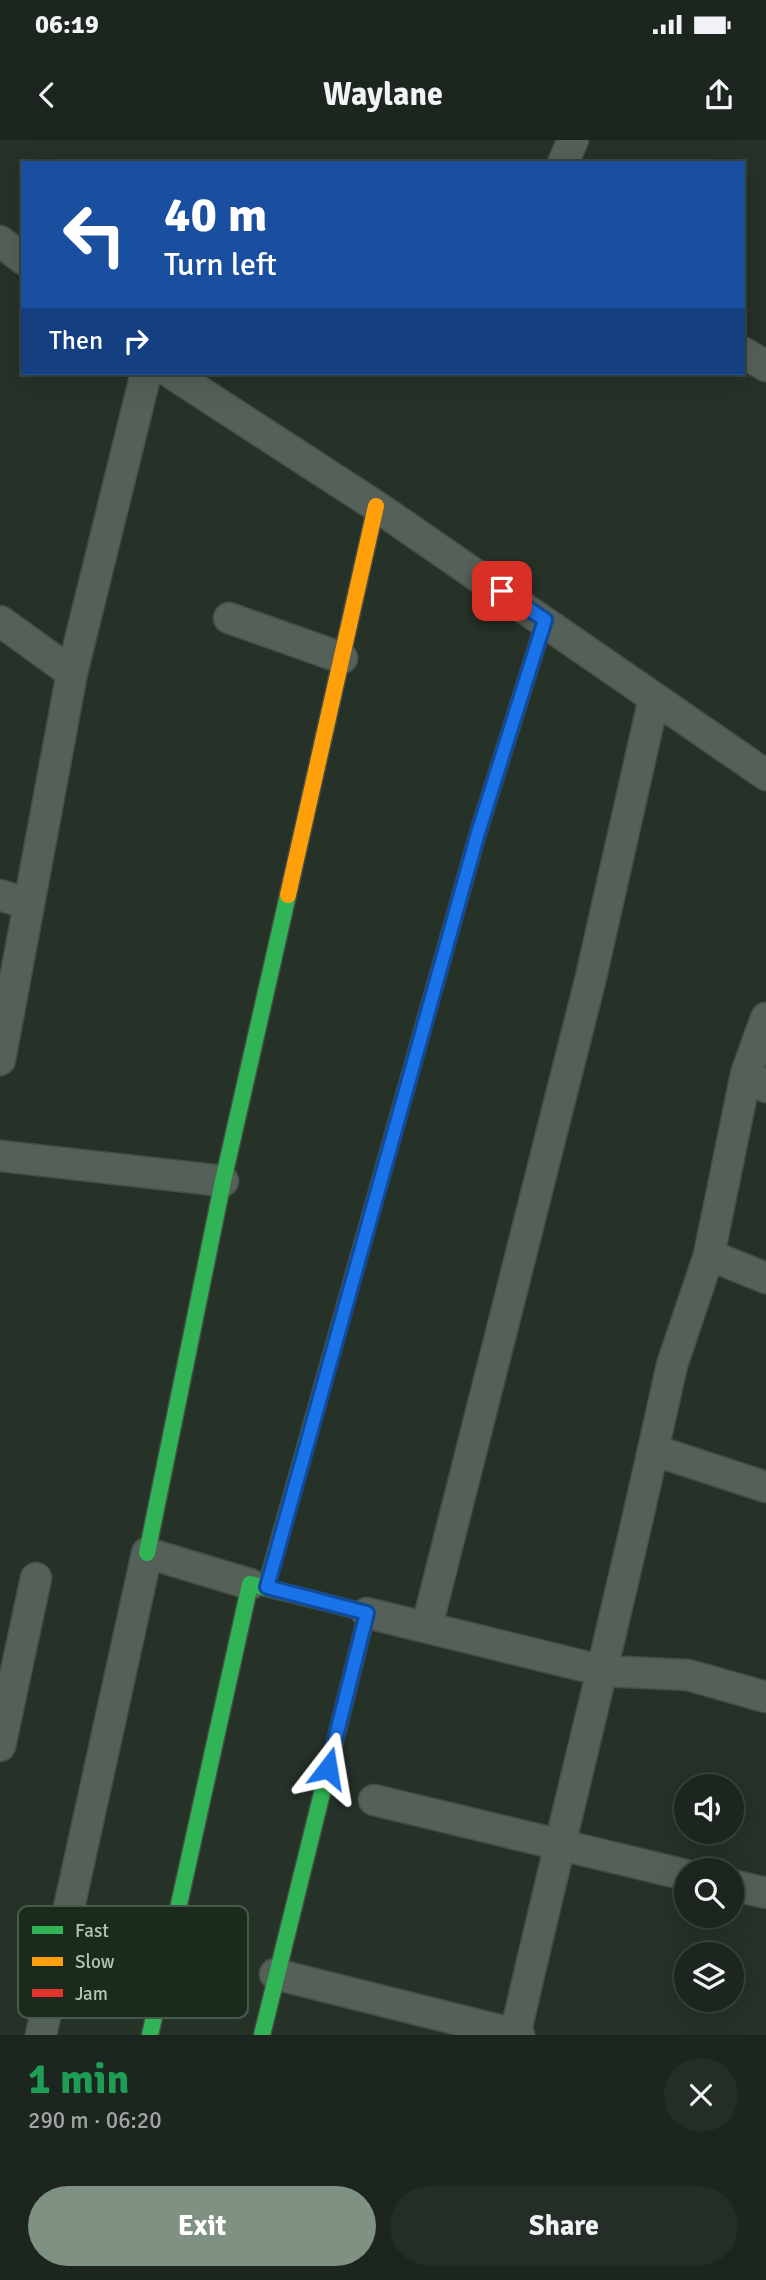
<!DOCTYPE html>
<meta charset="utf-8">
<style>
body{margin:0;font-family:Signika,sans-serif;background:#252d27;color:#f1f3f6;height:100vh;display:flex;flex-direction:column;font-size:26px;white-space:nowrap}
*{box-sizing:border-box;margin:0}
p{font-size:23px;color:#a0a5a4}
.icon{flex:none;width:38px;height:38px;fill:none;stroke:currentColor;stroke-width:2;stroke-linecap:round;stroke-linejoin:round}
.map{position:relative;height:1895px;overflow:hidden}
.panel{display:flex;flex-direction:column;background:#1c251e;flex:1}
.panel>*{flex:none}
.banner{position:absolute;left:21px;top:21px;width:724px;height:214px;border-radius:0px;box-shadow:0 7px 28px #0002,0 0 0 2px #3a423c;background:#1a4fa0;color:#fff;overflow:hidden}
.fabs{position:absolute;left:674px;top:1634px;display:grid;gap:14px}
.fabs a{display:grid;place-items:center;width:70px;height:70px;border-radius:50%;background:#1c251e;box-shadow:0 7px 28px #0002,0 0 0 2px #3a423c;font-size:35px}
.pin{position:absolute;display:grid;place-items:center;width:60px;height:60px;color:#fff;margin:-30px;border-radius:14px;box-shadow:0 4px 10px #0006}
.me{position:absolute;width:77px;margin:-38px;rotate:14deg;stroke-linejoin:round;filter:drop-shadow(0 0 5px #0008)}
.turn{display:flex;align-items:center;gap:24px;height:147px;padding:0 28px;font-size:32px}
.turn .icon{width:91px;height:91px;stroke-width:2.5}
.turn b{display:block;font-size:49px;line-height:60px}
.then{display:flex;align-items:center;height:66px;padding:0 28px;background:#0003;gap:14px;font-size:26px}
.round{display:grid;place-items:center;flex:none;width:74px;height:74px;border-radius:37px;background:#252d27}
.headline{display:flex;align-items:center;justify-content:space-between;height:119px;padding:0 28px}
h1{font-size:42px;font-weight:800;line-height:52px;color:#1e9e55}
.button{display:flex;gap:14px;margin-top:auto;padding:14px 28px}
.button a{flex:1;height:80px;border-radius:42px;background:#7f9182;color:#fff;font-size:28px;font-weight:800;line-height:80px;text-align:center}
.button a+a{background:#252d27;color:#f1f3f6}
.status{display:flex;justify-content:space-between;align-items:center;height:49px;padding:0 35px;background:#1c251e;direction:ltr}
.status svg{height:19px;fill:currentColor}
header{display:flex;justify-content:space-between;align-items:center;height:91px;padding:0 28px;background:#1c251e;font-size:32px;font-weight:800}
.map>svg:first-child{display:block}
.lines{fill:none;stroke-linecap:round;stroke-linejoin:round}
.street-casing{stroke:#434e45;stroke-width:33}
.fast-casing{stroke:#434e45;stroke-width:19}
.slow-casing{stroke:#434e45;stroke-width:19}
.jam-casing{stroke:#434e45;stroke-width:19}
.street{stroke:#556058;stroke-width:30}
.fast{stroke:#30b455;stroke-width:16}
.slow{stroke:#ff9f0a;stroke-width:16}
.jam{stroke:#e5322d;stroke-width:16}
.route-casing{stroke:#114b97;stroke-width:18}
.route{stroke:#1a73e8;stroke-width:12}
.key{fill:#1a2b1d;stroke:#47594a;stroke-width:2}
.key-label{font-size:19px;fill:#afc4b3}
</style>
<div class="status"><b>06:19</b><svg viewBox="0 0 49 12"><path d="M0 12V9h3v3zM5 12V6h3v6zM10 12V3h3v9zM15 12V0h3v12zM26 1h20v11H26zM47 4h2v5h-2z"/></svg></div>
<header><svg class="icon" aria-label="back" viewBox="0 0 24 24"><path d="M15 5l-7 7 7 7"/></svg>Waylane<svg class="icon" aria-label="share" viewBox="0 0 24 24"><path d="M12 15V3M7 8l5-5 5 5M5 13v7h14v-7"/></svg></header>
<div class="map">
<svg width="766" height="1895" viewBox="0 0 766 1895">
<rect width="100%" height="100%" fill="#263128"/>
<g class="lines">
<defs>
<path id="street" d="M 563,23 L 573,0
M 0,101 L 23,119
M 744,213 L 766,226
M 171,233 L 376,366 L 766,635
M 229,478 L 342,518
M 0,481 L 72,533
M 0,755 L 28,764
M 766,878 L 746,934 L 766,947
M 0,920 L 72,533 L 146,233
M 0,1016 L 223,1041
M 709,1115 L 766,1138
M 653,1310 L 672,1225 L 709,1115 L 746,934
M 367,1473 L 604,1531 L 688,1535 L 766,1557
M 427,1486 L 591,837 L 654,558
M 0,1606 L 36,1438
M 374,1660 L 686,1735
M 732,1745 L 766,1753
M 275,1834 L 519,1895
M 41,1895 L 147,1413 L 250,1444
M 515,1895 C 560,1699 610,1505 653,1310 L 766,1347"/>
<path id="fast" d="M 147,1413 L 223,1041 L 288,755
M 266,1447 L 443,817
M 150,1895 L 250,1444 L 312,1459
M 262,1895 L 325,1641"/>
<path id="slow" d="M 288,755 L 376,366
M 312,1459 L 367,1473 L 325,1641"/>
<path id="jam" d="M 443,817 L 478,693 L 545,480"/>
</defs>
<use href="#street" class="street-casing"/>
<use href="#fast" class="fast-casing"/>
<use href="#slow" class="slow-casing"/>
<use href="#jam" class="jam-casing"/>
<use href="#street" class="street"/>
<use href="#fast" class="fast"/>
<use href="#slow" class="slow"/>
<use href="#jam" class="jam"/>
</g>
<g class="lines">
<defs>
<path id="route" d="M 328,1628 L 367,1473 L 267,1447 L 478,693 L 545,480 L 502,451"/>
</defs>
<use href="#route" class="route-casing"/>
<use href="#route" class="route"/>
</g>
<rect x="18" y="1766" width="230" height="112" rx="10" class="key"/>
<rect x="32" y="1786" width="31" height="8" fill="#30b455"/>
<rect x="32" y="1817" width="31" height="9" fill="#ff9f0a"/>
<rect x="32" y="1849" width="31" height="8" fill="#e5322d"/>
<g class="key-label">
<text x="75" y="1797">Fast</text>
<text x="75" y="1828">Slow</text>
<text x="75" y="1860">Jam</text>
</g>
</svg>
<div class="fabs">
<a><svg class="icon" aria-label="sound" viewBox="0 0 24 24"><path d="M4 9h4l5-4v14l-5-4H4zM17 9q2 3 0 6"/></svg></a>
<a><svg class="icon" aria-label="search" viewBox="0 0 24 24"><circle cx="10" cy="10" r="6"/><path d="M15 15l6 6"/></svg></a>
<a><svg class="icon" aria-label="layers" viewBox="0 0 24 24"><path d="M12 4l9 5-9 5-9-5zM3 14l9 5 9-5"/></svg></a>
</div>
<div class="pin" style="left:502px;top:451px;background:#d93025"><svg class="icon" aria-label="arrive" viewBox="0 0 24 24"><path d="M6 21V4h12l-3 4 3 4H6"/></svg></div>
<svg class="me" style="left:328px;top:1628px" viewBox="-20 -20 40 40"><path d="M0-17L14 15 0 8-14 15z" fill="#1a73e8" stroke="#fff" stroke-width="4"/></svg>
<div class="banner">
<div class="turn"><svg class="icon" aria-label="left" viewBox="0 0 24 24"><path d="M17 20v-9H6M10 6l-5 5 5 5"/></svg><div><b>40 m</b>Turn left</div></div>
<div class="then">Then<svg class="icon" aria-label="right" viewBox="0 0 24 24"><path d="M7 20v-9h11M14 6l5 5-5 5"/></svg></div>
</div>
</div>
<section class="panel">
<div class="headline"><div><h1>1 min</h1><p>290 m · 06:20</p></div><a class="round"><svg class="icon" aria-label="close" viewBox="0 0 24 24"><path d="M6 6l12 12M18 6L6 18"/></svg></a></div>
<div class="button"><a>Exit</a><a>Share</a></div>
</section>
